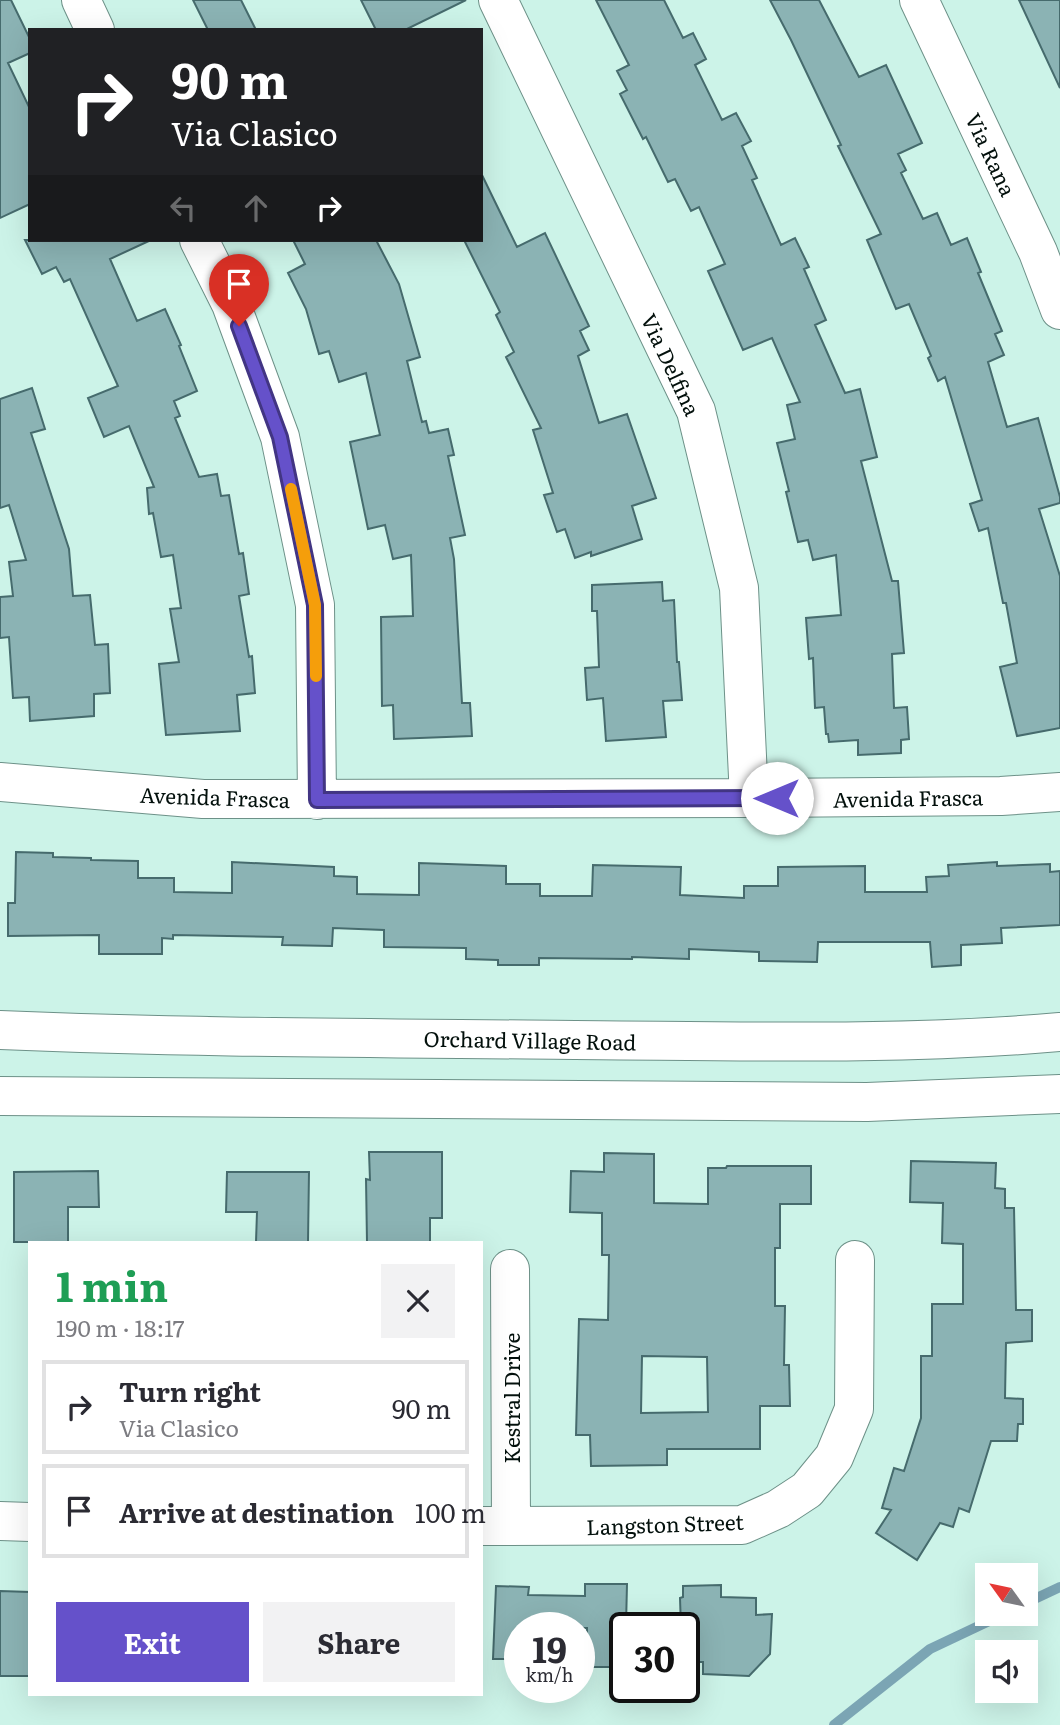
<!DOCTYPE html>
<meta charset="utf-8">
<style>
body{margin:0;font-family:Literata,serif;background:#f2f2f3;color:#2b2b33;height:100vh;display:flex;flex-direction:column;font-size:26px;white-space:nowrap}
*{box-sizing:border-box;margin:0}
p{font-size:23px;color:#7c7c81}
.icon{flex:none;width:38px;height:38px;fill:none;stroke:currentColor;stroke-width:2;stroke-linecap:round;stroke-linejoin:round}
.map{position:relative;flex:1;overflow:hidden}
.sheet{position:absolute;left:28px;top:1241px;width:455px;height:455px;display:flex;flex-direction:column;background:#fff;border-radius:0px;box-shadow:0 7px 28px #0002}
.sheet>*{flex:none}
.banner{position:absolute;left:28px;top:28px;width:455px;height:214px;border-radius:0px;box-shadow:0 7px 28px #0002;background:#202124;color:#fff;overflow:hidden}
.needle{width:46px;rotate:303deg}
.tools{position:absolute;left:975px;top:1563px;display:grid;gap:14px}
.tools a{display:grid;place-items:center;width:63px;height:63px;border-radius:0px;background:#fff;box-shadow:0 7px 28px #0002;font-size:35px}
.speed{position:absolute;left:504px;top:1612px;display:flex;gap:14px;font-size:35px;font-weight:700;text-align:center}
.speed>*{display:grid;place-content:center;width:91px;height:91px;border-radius:50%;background:#fff;box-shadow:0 7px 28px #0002;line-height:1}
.speed small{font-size:18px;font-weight:400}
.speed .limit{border:4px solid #111;border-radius:10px;background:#fff;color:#111}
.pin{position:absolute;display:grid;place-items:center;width:60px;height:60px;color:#fff;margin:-72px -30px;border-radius:50% 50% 50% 0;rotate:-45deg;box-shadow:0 0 7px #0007}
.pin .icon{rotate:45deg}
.me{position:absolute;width:77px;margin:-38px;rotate:270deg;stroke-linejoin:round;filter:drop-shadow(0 0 5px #0008)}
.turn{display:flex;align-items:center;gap:24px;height:147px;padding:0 28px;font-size:32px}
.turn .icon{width:91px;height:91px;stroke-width:2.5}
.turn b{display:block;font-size:49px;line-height:60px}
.lanes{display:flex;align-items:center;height:66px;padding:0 28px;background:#0003;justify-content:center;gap:35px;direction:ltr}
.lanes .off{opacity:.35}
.round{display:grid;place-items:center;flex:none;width:74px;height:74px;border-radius:0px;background:#f2f2f3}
.head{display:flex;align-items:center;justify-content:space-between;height:119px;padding:0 28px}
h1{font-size:42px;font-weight:700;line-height:52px;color:#1e9e55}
.action{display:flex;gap:14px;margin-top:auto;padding:14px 28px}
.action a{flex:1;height:80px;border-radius:0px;background:#6551ca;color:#fff;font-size:28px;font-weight:700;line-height:80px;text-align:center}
.action a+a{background:#f2f2f3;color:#2b2b33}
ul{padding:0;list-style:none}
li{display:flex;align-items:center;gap:21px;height:94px;margin:0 14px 10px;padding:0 14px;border:4px solid #e1e1e2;border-radius:0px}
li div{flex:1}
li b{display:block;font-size:26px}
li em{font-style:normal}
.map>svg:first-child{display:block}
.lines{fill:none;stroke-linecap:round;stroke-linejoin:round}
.stream{stroke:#7ba5b4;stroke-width:10}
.building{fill:#8bb3b4;stroke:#466b6d;stroke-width:2;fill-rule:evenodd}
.minor-casing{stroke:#6d9188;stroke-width:40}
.major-casing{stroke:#6d9188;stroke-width:40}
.minor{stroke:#fff;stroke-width:38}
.major{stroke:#fff;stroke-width:38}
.route-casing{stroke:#423583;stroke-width:18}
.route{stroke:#6551ca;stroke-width:12}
.slow{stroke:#f59e0b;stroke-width:12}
.labels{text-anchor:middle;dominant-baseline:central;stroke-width:6;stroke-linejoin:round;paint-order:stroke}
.street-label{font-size:21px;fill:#03100c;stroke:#fff}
</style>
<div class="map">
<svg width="1060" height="1725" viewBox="0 0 1060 1725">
<rect width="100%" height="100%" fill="#ccf3e8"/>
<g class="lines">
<path class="stream" d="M 1026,1603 L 1060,1587
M 834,1725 L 930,1649 L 1004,1614"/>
</g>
<path class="building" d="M 0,0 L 11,0 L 30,39 L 30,53 L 8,63 L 30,109 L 30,204 L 0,218 Z
M 193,0 L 241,0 L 256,30 L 208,30 Z
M 361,0 L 466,0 L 405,30 L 376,30 Z
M 596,0 L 664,0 L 683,38 L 693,33 L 706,59 L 695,65 L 722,120 L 736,113 L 751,141 L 742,146 L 757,178 L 752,180 L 781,245 L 795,238 L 809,267 L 804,269 L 826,320 L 815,325 L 845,393 L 860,389 L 877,457 L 861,461 L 892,581 L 898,581 L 904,653 L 892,654 L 894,708 L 907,707 L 909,739 L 901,740 L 901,753 L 858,755 L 858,740 L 829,742 L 828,734 L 826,734 L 824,707 L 815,708 L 813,658 L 809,659 L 806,618 L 841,615 L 836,555 L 813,560 L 808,540 L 798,542 L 786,492 L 789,491 L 777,443 L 795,439 L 787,405 L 800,402 L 772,338 L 743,350 L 708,271 L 725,264 L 699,207 L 691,211 L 675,179 L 668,182 L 646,137 L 643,139 L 620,94 L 627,90 L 617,71 L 629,65 Z
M 770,0 L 819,0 L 859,77 L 886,65 L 922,143 L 898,154 L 906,170 L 901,173 L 923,219 L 937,213 L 951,245 L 967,238 L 981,272 L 978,273 L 1002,331 L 995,334 L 1004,355 L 988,362 L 1007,427 L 1038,418 L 1060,497 L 1060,503 L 1039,509 L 1060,576 L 1060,728 L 1017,736 L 1000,667 L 1017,663 L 1006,603 L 1003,603 L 988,528 L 979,531 L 970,504 L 982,500 L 945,377 L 938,381 L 928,358 L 931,356 L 909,304 L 896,309 L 867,240 L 881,234 L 838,146 L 841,145 L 791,40 Z
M 1019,0 L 1060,0 L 1060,88 Z
M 481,173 L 517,247 L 545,233 L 589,326 L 580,331 L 589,350 L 578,356 L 599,423 L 627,414 L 656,498 L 632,506 L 642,539 L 591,556 L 591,552 L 575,558 L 565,529 L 557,532 L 544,495 L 553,493 L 533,430 L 541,428 L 506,357 L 514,352 L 496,315 L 500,312 L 464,240 L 481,240 Z
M 25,240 L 151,240 L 110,259 L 137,321 L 165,309 L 181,345 L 179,346 L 197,391 L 174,401 L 180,416 L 175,418 L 199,477 L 217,474 L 221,496 L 229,495 L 239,554 L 243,553 L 249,594 L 239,596 L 249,657 L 252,656 L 255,693 L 237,695 L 240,731 L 166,735 L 159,664 L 179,662 L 170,609 L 181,608 L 173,555 L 161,557 L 153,513 L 149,514 L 147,488 L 154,487 L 129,426 L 104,437 L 88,398 L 118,386 L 70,279 L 64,282 L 56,267 L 42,274 Z
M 293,240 L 376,240 L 399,284 L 420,357 L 407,361 L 422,422 L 426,421 L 429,433 L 448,429 L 454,455 L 448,456 L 465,535 L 450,538 L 454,559 L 462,703 L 470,703 L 472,736 L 394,739 L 393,705 L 382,706 L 381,617 L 413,616 L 411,555 L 393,559 L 385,525 L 368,529 L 350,442 L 380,435 L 366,373 L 339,382 L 329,351 L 319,354 L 306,309 L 288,273 L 305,264 Z
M 32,388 L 45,429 L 31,433 L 69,549 L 73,596 L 90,595 L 95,645 L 108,644 L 110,693 L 94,694 L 94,716 L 30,721 L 29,697 L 13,698 L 9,637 L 0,638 L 0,597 L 13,596 L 9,562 L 26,560 L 9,505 L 0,508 L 0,399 Z
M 662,582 L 663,601 L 674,600 L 677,662 L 679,662 L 682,700 L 663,701 L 666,737 L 606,741 L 603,698 L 587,700 L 585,668 L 599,667 L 597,611 L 592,611 L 592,585 Z
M 16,852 L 53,853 L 53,857 L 91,858 L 91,860 L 138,861 L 138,878 L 174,878 L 174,892 L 232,893 L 232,862 L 334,867 L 334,876 L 357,877 L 357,894 L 419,895 L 419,863 L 506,866 L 506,884 L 540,884 L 540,896 L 592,896 L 593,865 L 681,867 L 680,895 L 744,898 L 744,886 L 778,886 L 778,867 L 865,866 L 865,892 L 927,892 L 926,877 L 949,876 L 948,865 L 997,862 L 997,866 L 1050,864 L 1050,872 L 1060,871 L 1060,925 L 1001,928 L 1002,943 L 961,945 L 961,965 L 932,967 L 930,942 L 818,942 L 817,962 L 759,961 L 759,952 L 689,949 L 689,959 L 632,957 L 632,959 L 539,958 L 539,965 L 498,965 L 498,960 L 466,959 L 466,948 L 384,947 L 384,930 L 333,928 L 332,946 L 282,945 L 283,937 L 173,935 L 173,939 L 162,938 L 162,954 L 99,954 L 99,935 L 8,936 L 8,903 L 15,903 Z
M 369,1152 L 442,1152 L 442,1218 L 430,1218 L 430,1242 L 367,1242 L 366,1179 L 370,1180 Z
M 604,1153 L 654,1154 L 654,1203 L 708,1204 L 708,1168 L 726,1168 L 727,1166 L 811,1166 L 811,1204 L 780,1204 L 780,1248 L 775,1248 L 775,1306 L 785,1306 L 784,1365 L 789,1365 L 790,1406 L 760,1406 L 760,1449 L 667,1449 L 667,1465 L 591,1466 L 590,1435 L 576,1435 L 579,1319 L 608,1320 L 609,1255 L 602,1255 L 602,1213 L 570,1212 L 571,1171 L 604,1172 ZM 642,1356 L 707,1357 L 708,1412 L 641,1413 Z
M 911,1161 L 996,1163 L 995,1188 L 1005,1189 L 1005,1208 L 1014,1208 L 1016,1310 L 1032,1310 L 1032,1341 L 1006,1343 L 1005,1398 L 1023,1399 L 1023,1424 L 1018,1424 L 1017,1441 L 991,1441 L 969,1512 L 959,1508 L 953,1527 L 940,1523 L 917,1560 L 876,1533 L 891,1510 L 882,1508 L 894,1468 L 904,1471 L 921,1418 L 921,1356 L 932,1356 L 932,1304 L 963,1304 L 963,1244 L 942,1243 L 943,1203 L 910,1202 Z
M 98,1171 L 99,1207 L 68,1207 L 68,1242 L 14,1242 L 14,1172 Z
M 227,1172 L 309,1172 L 308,1242 L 256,1242 L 257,1212 L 226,1212 Z
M 585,1584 L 627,1584 L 625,1667 L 587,1667 L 587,1628 L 520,1628 L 520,1659 L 493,1659 L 496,1586 L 529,1587 L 528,1595 L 585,1596 Z
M 721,1585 L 721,1597 L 756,1598 L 756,1615 L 772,1614 L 770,1654 L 749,1676 L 703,1674 L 703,1662 L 684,1662 L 684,1628 L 681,1628 L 680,1598 L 683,1597 L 683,1586 Z
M 0,1591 L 30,1592 L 30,1676 L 0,1676 Z"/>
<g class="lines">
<defs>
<path id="minor" d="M 81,0 L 95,30
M 498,0 L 696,411 L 739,588 L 749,798
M 919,0 L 1038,252 L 1060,310
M 199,240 L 231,304 L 280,437 L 315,605 L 317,800
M 0,782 L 203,799 L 749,798 L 1001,796 L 1060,792
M 510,1269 L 511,1526
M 0,1521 L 30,1522
M 481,1526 L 742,1525 L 778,1509 L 807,1490 L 834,1457 L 854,1409 L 855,1260"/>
<path id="major" d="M 0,1030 C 192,1038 384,1038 575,1040 C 737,1041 899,1046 1060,1032
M 0,1096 L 867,1102 L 1060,1094"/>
</defs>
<use href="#minor" class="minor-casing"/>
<use href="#major" class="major-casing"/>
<use href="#minor" class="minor"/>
<use href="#major" class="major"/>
</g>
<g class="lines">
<defs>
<path id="route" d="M 239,326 L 280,437 L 315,605 L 317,800 L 777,798"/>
</defs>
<use href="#route" class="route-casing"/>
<use href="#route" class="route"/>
<path class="slow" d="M 291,489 L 315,605 L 316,676"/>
</g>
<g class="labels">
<g class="street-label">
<text transform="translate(992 154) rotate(65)">Via Rana</text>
<text transform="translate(672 364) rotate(65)">Via Delfina</text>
<text transform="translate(215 796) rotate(2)">Avenida Frasca</text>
<text transform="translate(908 797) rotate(-1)">Avenida Frasca</text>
<text transform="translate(530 1039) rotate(1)">Orchard Village Road</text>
<text transform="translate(510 1398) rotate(-90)">Kestral Drive</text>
<text transform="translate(665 1523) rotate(-2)">Langston Street</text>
</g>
</g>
</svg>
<div class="tools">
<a><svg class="needle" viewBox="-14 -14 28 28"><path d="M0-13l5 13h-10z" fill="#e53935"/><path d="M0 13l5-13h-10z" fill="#7c7c81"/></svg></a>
<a><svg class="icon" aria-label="sound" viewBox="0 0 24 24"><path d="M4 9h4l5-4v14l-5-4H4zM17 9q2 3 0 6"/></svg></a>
</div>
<div class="speed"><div>19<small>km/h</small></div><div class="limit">30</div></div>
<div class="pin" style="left:239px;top:326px;background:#d93025"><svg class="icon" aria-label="arrive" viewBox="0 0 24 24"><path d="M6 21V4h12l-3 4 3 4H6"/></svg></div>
<svg class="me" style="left:777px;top:798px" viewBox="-20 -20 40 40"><circle r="19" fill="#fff"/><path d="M0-13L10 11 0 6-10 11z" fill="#6551ca"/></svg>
<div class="banner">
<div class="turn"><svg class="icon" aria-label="right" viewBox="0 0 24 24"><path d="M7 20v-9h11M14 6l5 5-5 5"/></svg><div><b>90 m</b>Via Clasico</div></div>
<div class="lanes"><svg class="icon off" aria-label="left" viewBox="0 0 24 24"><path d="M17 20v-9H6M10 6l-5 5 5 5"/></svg><svg class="icon off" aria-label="ahead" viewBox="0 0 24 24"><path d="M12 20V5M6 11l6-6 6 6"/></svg><svg class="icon" aria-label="right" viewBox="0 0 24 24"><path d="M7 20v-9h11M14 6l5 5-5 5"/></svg></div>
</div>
<section class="sheet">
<div class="head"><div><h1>1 min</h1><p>190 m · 18:17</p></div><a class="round"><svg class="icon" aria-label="close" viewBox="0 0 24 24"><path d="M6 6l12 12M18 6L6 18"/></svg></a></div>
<ul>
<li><svg class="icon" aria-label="right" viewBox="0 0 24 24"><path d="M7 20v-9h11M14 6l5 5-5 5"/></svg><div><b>Turn right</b><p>Via Clasico</p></div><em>90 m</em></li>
<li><svg class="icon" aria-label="arrive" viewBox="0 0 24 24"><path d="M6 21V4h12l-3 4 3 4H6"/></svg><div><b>Arrive at destination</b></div><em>100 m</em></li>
</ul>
<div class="action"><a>Exit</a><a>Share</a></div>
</section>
</div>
